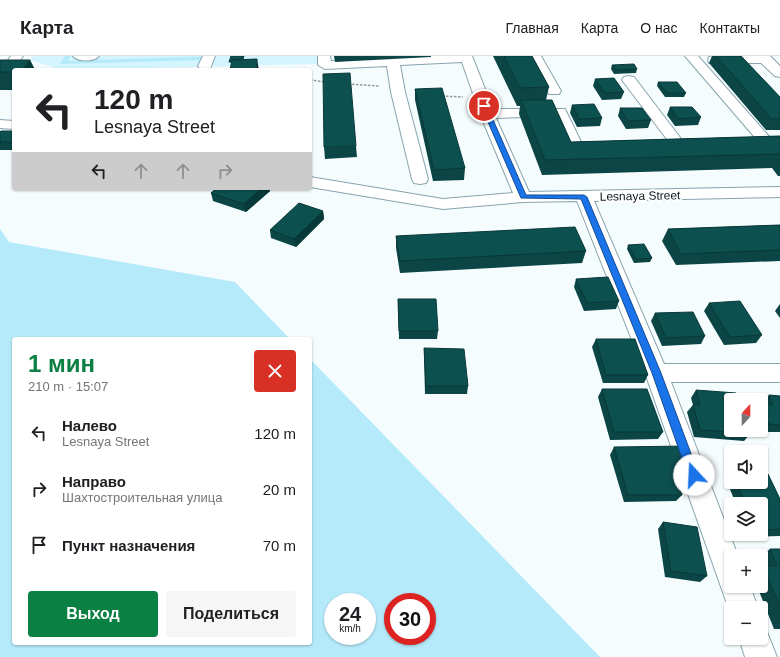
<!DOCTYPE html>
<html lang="ru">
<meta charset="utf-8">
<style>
body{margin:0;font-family:Arial,sans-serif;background:#f6f6f6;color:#202124;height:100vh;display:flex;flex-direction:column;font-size:15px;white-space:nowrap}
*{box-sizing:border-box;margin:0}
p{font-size:13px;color:#757577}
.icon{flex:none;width:22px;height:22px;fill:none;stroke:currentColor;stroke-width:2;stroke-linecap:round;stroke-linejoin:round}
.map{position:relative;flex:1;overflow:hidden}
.side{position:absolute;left:12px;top:281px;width:300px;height:308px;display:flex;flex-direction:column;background:#fff;border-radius:4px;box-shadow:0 1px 3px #0004}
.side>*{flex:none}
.banner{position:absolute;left:12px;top:12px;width:300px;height:122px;border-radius:4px;box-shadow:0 1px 3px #0004;background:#fff;color:#202124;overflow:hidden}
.needle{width:26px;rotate:21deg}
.controls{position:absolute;left:724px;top:337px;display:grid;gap:8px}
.controls a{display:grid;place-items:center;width:44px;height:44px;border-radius:4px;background:#fff;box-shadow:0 1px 3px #0004;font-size:20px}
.speed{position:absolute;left:324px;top:537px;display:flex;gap:8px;font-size:20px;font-weight:700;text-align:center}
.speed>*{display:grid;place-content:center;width:52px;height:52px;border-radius:50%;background:#fff;box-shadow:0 1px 3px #0004;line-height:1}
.speed small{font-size:10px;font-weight:400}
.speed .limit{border:6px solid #d22;background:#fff;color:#111}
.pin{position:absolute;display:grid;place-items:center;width:34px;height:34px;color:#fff;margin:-17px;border:2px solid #fff;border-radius:50%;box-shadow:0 1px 4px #0007}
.me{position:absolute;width:44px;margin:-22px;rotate:340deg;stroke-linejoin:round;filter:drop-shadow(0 0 3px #0008)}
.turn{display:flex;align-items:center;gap:14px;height:84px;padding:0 16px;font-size:18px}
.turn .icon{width:52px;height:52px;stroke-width:2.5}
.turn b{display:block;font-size:28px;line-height:34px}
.lanes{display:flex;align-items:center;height:38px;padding:0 16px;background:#0003;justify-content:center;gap:20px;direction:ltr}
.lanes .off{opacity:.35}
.round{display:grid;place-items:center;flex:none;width:42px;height:42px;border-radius:4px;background:#f6f6f6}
.summary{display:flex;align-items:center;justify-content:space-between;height:68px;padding:0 16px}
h1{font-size:24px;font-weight:700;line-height:30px;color:#0b8043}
.action{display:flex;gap:8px;margin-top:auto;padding:8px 16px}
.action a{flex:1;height:46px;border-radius:4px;background:#0b8043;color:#fff;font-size:16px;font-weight:700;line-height:46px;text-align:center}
.action a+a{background:#f6f6f6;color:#202124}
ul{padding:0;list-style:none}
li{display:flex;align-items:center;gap:12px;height:56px;padding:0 16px}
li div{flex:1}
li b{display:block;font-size:15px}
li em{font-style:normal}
header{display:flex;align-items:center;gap:24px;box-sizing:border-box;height:56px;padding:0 20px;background:#fff;border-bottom:1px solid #e0e0e0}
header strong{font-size:19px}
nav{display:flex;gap:22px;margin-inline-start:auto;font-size:14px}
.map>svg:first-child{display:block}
.built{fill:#d4f5ff}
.green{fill:#b5eafb;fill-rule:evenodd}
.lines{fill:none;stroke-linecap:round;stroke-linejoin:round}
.minor-casing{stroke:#87a4ae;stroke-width:2}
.path{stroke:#919a9c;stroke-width:1.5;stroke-dasharray:2.5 1.5;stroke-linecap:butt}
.minor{fill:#fff;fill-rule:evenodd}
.wall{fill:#0b4545}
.shaded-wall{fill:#093838}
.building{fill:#0d5050;stroke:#093838}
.route{fill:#1a73e8;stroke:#114b97}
.labels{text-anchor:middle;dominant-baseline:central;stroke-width:4;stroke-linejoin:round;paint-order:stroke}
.far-street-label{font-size:12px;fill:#0f1a1e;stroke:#fff}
</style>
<header>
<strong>Карта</strong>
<nav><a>Главная</a><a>Карта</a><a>О нас</a><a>Контакты</a></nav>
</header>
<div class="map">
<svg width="780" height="601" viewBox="0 0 780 601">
<rect width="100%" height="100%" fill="#f5fcfe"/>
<path class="built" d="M 33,0 L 317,0 L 317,8 L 62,14 L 30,4 Z"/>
<path class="green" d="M 65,0 L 71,0 L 68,5 L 213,0 L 212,8 L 205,9 L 204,4 L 60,8 Z
M 0,173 L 9,186 L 235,226 L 290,283 L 14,283 L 14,587 L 310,587 L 310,303 L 600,601 L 0,601 ZM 333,546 L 367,546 L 367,580 L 333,580 ZM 393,546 L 427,546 L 427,580 L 393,580 Z"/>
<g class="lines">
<defs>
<path id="minor" d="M 11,0 L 23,0 L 19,6 L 33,14 C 23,14 12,16 6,7 Z
M 73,0 L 99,0 C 94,6 78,6 73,0 Z
M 203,0 L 215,0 L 210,13 L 200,13 L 198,10 Z
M 318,0 L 330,0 L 331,5 L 429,0 L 472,0 L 493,53 L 565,53 L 583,90 L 603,91 L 605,94 L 603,97 L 577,100 L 571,98 L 555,60 L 496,62 L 529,136 L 780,131 L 780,141 L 594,145 L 664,308 L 780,308 L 780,326 L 671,326 L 738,500 L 731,500 L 731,530 L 750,530 L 758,552 L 731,552 L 731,559 L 645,317 L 577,145 L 523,146 L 443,153 L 310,131 L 310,121 L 443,143 L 513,137 L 480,58 L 462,6 L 400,9 L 405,36 L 428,123 L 426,127 L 420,128 L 414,127 L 412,123 L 391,36 L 387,10 L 325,13 L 318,9 Z
M 529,0 L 541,0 L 561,35 L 559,38 L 549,38 Z
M 685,0 L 698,0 L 774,86 L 777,89 L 774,92 L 764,92 Z
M 714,0 L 770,0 L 780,10 L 780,21 L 775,20 L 761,7 L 709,7 L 708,4 L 709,1 Z
M 629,20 L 634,21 L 685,88 L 688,91 L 685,94 L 675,94 L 622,24 L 624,21 Z
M 0,64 L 14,65 L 14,73 L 0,72 Z
M 761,570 L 765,571 L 777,601 L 745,601 L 739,582 L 761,582 Z"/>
</defs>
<use href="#minor" class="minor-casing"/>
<path class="path" d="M 310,24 L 325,26
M 348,28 L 379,30
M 442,40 L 463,41"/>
<use href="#minor" class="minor"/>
</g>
<path class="wall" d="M 334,0 L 431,0 L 431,1 L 335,6 Z
M 493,0 L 532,0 L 549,31 L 546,44 L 571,86 L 780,80 L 780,120 L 778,120 L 772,112 L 542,119 L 519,58 L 520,50 L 517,50 Z
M 712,0 L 741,0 L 780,41 L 780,74 L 766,74 L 709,7 Z
M 30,4 L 35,14 L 14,14 L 14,34 L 0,34 L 0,5 Z
M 612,9 L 637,13 L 636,17 L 614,18 L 611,13 Z
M 595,23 L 624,36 L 621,43 L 602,44 L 593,30 Z
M 658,26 L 686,37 L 684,41 L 665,41 L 657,30 Z
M 415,33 L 465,112 L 464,124 L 433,125 L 415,44 Z
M 572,49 L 602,62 L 600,70 L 577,71 L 570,57 Z
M 670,51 L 701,61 L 698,69 L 675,70 L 667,59 Z
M 620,52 L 651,64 L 648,72 L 626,73 L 618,60 Z
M 14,75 L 14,94 L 0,94 L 0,76 Z
M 356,90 L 357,101 L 325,103 L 324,91 Z
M 217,132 L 269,132 L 270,135 L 246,156 L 213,145 L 211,137 Z
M 323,155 L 324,163 L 296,191 L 271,182 L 270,174 Z
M 780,169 L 780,205 L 676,209 L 662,185 L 668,173 Z
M 396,180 L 586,195 L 582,207 L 400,217 L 396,192 Z
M 628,189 L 652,202 L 650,206 L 634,207 L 627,193 Z
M 576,223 L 619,245 L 616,253 L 584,255 L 574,231 Z
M 398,243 L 438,275 L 437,283 L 399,283 Z
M 709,247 L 762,279 L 756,287 L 724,289 L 704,255 Z
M 780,248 L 780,262 L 775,255 Z
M 655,257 L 705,280 L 701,288 L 662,290 L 651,265 Z
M 596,283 L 648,319 L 644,327 L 603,327 L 592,291 Z
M 424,292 L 468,330 L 467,338 L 425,338 L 424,300 Z
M 602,333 L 663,376 L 658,383 L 610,384 L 598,341 Z
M 696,334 L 751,377 L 744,385 L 694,381 L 687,356 L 693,349 L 691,342 Z
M 769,339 L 780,340 L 780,376 L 763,376 L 761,372 L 761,348 L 763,348 L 762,347 Z
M 614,391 L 695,415 L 690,422 L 676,422 L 682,439 L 676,445 L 624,446 L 610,399 Z
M 731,422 L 731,426 L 761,426 L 780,443 L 780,480 L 751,481 L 750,478 L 761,478 L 761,448 L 736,448 L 727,426 Z
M 663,466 L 707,520 L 700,526 L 665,521 L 658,473 Z
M 770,493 L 780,493 L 780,573 L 774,573 L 757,530 L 761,530 L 761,511 L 763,510 L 761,506 L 761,500 Z"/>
<path class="shaded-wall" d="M 257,3 L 259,14 L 256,14 Z
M 30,4 L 35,14 L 22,14 Z
M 262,132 L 269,132 L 270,135 L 246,156 L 244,148 Z
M 323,155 L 324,163 L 296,191 L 294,183 Z"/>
<path class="building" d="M 231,0 L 244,0 L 243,3 L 232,4 L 231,6 L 229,6 Z
M 504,0 L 532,0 L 549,31 L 520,32 Z
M 716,0 L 741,0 L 780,41 L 780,63 L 772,63 Z
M 257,3 L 256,14 L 230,14 L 232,4 Z
M 0,4 L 30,4 L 22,14 L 14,14 L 14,16 L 0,16 Z
M 634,8 L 637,13 L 615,14 L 612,9 Z
M 350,17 L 356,90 L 324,91 L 323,18 Z
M 614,22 L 624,36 L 605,37 L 595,23 Z
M 658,26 L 677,26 L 686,37 L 667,37 Z
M 442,32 L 465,112 L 434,114 L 415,33 Z
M 521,44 L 552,44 L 571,86 L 780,80 L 780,98 L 545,104 Z
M 594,48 L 602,62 L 579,63 L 572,49 Z
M 670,51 L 692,51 L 701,61 L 678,63 Z
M 620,52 L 642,52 L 651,64 L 628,65 Z
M 1,75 L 14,75 L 14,86 L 0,86 L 0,76 Z
M 217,132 L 262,132 L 244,148 L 211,137 Z
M 299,147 L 323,155 L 294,183 L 270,174 Z
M 780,169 L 780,194 L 681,198 L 668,173 Z
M 575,171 L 586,195 L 400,205 L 396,180 Z
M 644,188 L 652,202 L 636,203 L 628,189 Z
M 608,221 L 619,245 L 587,247 L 576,223 Z
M 398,243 L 436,243 L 438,275 L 399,275 Z
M 740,245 L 762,279 L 730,281 L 709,247 Z
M 693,256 L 705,280 L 666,282 L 655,257 Z
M 596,283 L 635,283 L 648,319 L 606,319 Z
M 424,292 L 464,293 L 468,330 L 426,330 Z
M 602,333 L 647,333 L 663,376 L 614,376 Z
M 696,334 L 736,337 L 739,344 L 731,344 L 731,374 L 749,374 L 751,377 L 700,374 L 693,349 L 700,349 Z
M 769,339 L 780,340 L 780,369 L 769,368 L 761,351 L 761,348 L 773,349 Z
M 686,390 L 695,415 L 673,415 L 682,439 L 628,439 L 614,391 Z
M 768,418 L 780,443 L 780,473 L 761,474 L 761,448 L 746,448 L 736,426 L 761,426 L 761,419 Z
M 663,466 L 697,471 L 707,520 L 671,515 Z
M 770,493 L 780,493 L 780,551 L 763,510 L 777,510 Z"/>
<path class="route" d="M 484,49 L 487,50 L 526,139 L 584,139 L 587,141 L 661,317 L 699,419 L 697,422 L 690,422 L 688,419 L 652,317 L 581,143 L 521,142 L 481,50 Z"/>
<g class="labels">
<g class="far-street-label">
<text transform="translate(640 140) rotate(-1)">Lesnaya Street</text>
</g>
</g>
</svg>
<div class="controls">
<a><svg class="needle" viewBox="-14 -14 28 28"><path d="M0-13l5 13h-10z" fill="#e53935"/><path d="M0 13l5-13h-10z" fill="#757577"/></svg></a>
<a><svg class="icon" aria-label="sound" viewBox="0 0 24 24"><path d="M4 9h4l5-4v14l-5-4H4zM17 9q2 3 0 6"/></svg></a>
<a><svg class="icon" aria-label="layers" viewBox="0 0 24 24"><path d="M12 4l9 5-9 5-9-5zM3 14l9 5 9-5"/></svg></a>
<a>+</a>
<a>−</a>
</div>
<div class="speed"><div>24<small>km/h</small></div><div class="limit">30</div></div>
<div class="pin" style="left:484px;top:50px;background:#d93025"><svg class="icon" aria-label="arrive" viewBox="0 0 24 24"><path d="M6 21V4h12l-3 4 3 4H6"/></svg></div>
<svg class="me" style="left:694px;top:419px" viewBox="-20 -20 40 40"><circle r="19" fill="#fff"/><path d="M0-13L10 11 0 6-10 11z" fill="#1a73e8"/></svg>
<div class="banner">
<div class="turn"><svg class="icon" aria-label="left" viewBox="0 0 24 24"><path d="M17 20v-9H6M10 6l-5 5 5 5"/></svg><div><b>120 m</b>Lesnaya Street</div></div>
<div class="lanes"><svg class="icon" aria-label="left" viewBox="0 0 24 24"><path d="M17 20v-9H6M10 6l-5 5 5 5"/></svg><svg class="icon off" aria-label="ahead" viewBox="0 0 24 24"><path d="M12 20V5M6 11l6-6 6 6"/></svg><svg class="icon off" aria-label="ahead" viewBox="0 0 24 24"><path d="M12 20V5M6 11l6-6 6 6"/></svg><svg class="icon off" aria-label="right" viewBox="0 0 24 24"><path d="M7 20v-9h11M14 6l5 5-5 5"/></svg></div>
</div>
<section class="side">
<div class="summary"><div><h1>1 мин</h1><p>210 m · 15:07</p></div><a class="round" style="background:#d93025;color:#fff"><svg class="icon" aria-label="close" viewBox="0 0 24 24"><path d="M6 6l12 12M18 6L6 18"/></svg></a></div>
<ul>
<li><svg class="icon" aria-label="left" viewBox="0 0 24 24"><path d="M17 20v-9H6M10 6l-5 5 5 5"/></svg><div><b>Налево</b><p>Lesnaya Street</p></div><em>120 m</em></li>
<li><svg class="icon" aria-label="right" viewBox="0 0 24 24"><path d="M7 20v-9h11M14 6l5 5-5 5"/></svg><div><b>Направо</b><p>Шахтостроительная улица</p></div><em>20 m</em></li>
<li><svg class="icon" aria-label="arrive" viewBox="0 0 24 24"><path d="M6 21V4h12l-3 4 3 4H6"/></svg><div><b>Пункт назначения</b></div><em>70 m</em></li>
</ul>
<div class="action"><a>Выход</a><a>Поделиться</a></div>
</section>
</div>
